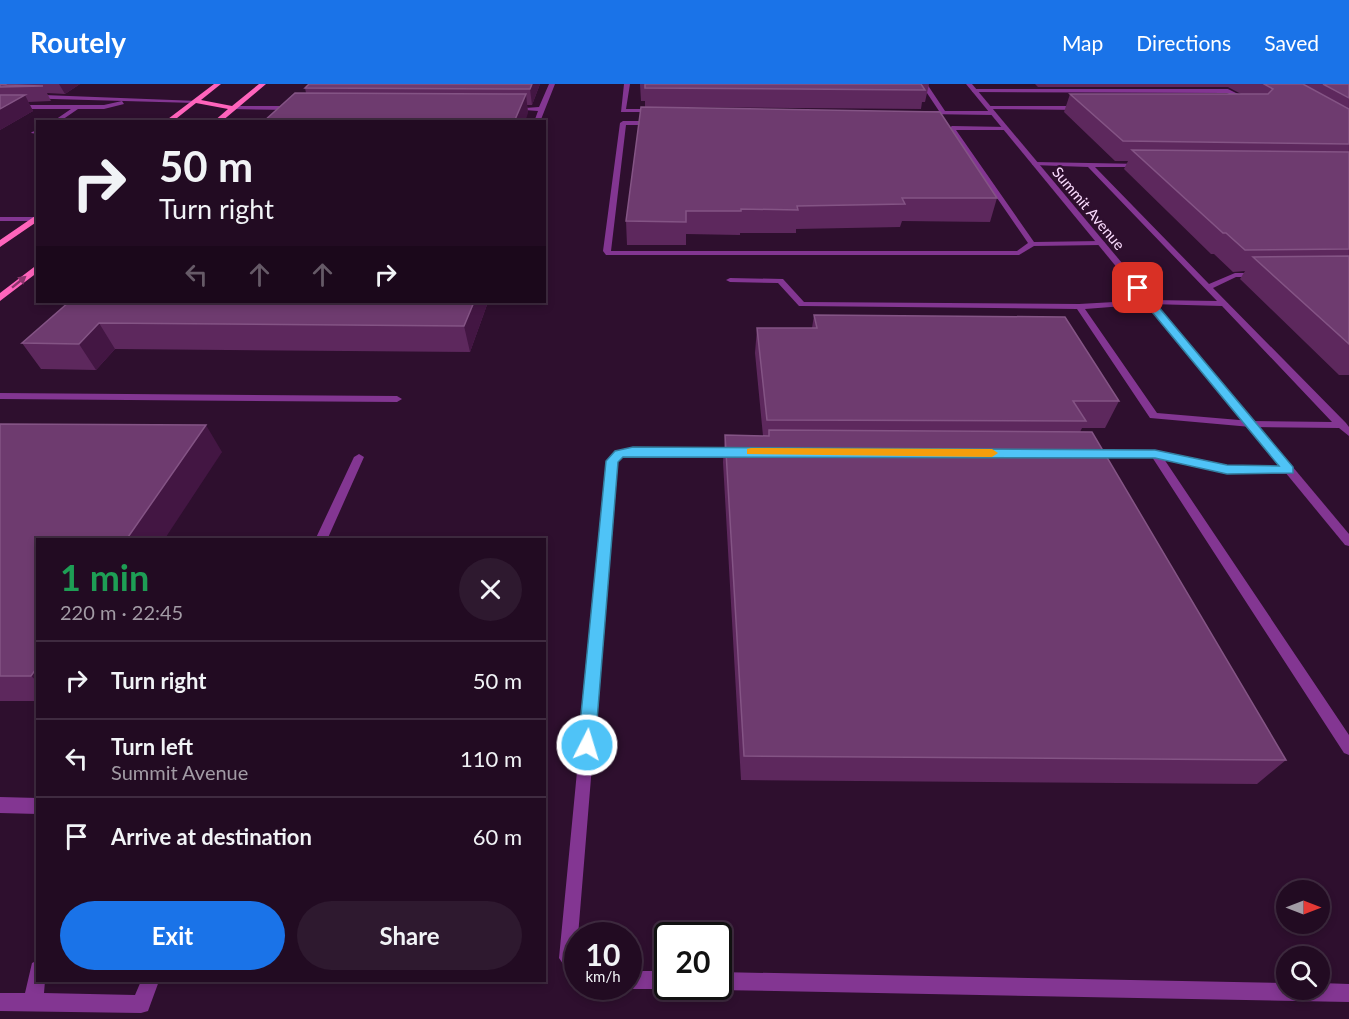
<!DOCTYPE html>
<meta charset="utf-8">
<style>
body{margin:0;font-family:Lato,sans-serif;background:#2e192f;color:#f1f3f6;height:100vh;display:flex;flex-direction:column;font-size:22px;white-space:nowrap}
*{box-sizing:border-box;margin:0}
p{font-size:20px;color:#a29ba5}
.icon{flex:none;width:33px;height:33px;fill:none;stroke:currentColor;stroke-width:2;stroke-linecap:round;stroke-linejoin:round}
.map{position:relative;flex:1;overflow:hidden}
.drawer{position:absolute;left:36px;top:454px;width:510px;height:444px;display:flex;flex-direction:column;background:#220b22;border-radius:0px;box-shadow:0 3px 9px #0003,0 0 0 2px #3f2b40}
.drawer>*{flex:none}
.hud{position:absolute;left:36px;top:36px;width:510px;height:183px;border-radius:0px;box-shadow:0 3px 9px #0003,0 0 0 2px #3f2b40;background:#220b22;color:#f1f3f6;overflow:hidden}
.needle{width:39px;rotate:90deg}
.fabs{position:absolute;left:1276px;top:796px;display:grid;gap:12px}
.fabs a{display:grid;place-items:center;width:54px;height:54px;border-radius:50%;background:#220b22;box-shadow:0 3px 9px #0003,0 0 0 2px #3f2b40;font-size:30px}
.speed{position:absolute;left:564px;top:838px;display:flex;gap:12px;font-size:30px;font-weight:700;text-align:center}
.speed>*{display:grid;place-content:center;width:78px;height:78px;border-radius:50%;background:#220b22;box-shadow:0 3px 9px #0003,0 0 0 2px #3f2b40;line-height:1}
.speed small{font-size:15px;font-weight:400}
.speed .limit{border:3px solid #111;border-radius:9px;background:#fff;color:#111}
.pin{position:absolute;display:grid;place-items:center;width:51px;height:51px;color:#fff;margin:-26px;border-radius:12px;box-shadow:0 3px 9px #0006}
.me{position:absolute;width:66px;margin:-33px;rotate:5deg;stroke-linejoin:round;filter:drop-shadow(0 0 4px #0008)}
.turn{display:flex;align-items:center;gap:21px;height:126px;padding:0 24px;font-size:27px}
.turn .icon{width:78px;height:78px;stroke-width:2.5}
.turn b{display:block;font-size:42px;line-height:51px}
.lanes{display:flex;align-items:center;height:57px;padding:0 24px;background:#0003;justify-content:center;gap:30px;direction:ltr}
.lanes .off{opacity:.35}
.round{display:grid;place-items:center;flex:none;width:63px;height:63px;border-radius:32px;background:#2e192f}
.head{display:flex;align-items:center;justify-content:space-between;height:102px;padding:0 24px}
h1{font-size:36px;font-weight:700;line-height:45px;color:#1e9e55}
.primary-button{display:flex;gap:12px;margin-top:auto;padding:12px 24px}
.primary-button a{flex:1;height:69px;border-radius:36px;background:#1a73e8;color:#fff;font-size:24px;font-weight:700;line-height:69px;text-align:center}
.primary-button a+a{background:#2e192f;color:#f1f3f6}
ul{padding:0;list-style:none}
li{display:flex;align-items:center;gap:18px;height:78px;padding:0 24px;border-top:2px solid #3f2b40}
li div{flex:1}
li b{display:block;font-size:22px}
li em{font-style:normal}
header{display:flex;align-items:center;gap:36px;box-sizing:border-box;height:84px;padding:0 30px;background:#1a73e8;color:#fff}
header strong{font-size:28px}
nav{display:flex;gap:33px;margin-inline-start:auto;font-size:21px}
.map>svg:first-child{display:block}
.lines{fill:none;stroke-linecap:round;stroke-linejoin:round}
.service{fill:#833692;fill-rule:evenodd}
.minor{fill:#833692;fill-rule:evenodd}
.primary{fill:#ff64bc;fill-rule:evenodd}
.wall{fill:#5d285d}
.shaded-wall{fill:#431643}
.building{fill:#6e3b6f;stroke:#845485;stroke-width:1.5}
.oneway{fill:#8c356e}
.route{fill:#4fc3f7;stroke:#337fa1;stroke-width:1.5}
.slow{fill:#f59e0b}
.labels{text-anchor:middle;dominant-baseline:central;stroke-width:5;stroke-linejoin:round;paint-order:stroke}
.far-street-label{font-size:15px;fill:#fcddff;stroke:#2e0f2e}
</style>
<header>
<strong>Routely</strong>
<nav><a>Map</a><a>Directions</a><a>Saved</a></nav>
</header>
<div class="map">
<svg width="1349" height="935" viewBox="0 0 1349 935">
<rect width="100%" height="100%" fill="#2e0f2e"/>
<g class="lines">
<path class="service" d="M 549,0 L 555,0 L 540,38 L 534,38 L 538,27 L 511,25 L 539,23 Z
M 624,0 L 630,0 L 626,25 L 656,25 L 658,28 L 621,28 Z
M 921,0 L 927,0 L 945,27 L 993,27 L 996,29 L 993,31 L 923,30 L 925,27 L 939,27 Z
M 0,2 L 18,10 L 198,17 L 195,19 L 17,14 L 0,6 Z
M 974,5 L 1228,5 L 1252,17 L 1247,18 L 1227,9 L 972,8 Z
M 122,17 L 124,20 L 104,25 L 78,25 L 59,38 L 52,38 L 71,25 L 0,25 L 0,21 L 104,21 Z
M 233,22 L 292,22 L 295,24 L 292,26 L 231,25 Z
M 989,22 L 1080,22 L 1083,24 L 1080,26 L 987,25 Z
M 623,37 L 655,37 L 658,39 L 655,41 L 626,41 L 611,167 L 1017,167 L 1028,159 L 949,44 L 952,42 L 1008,43 L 1006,46 L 956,46 L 1034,158 L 1101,157 L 1105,159 L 1101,161 L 1034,162 L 1019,171 L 606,171 L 603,167 L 620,39 Z
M 38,46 L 38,50 L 31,49 L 32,48 Z
M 1035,78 L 1143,80 L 1143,82 L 1141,83 L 1095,83 L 1209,200 L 1235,189 L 1261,189 L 1262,191 L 1258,193 L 1236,193 L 1213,204 L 1346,339 L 1349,343 L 1349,352 L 1339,344 L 1251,343 L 1150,334 L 1077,225 L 802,222 L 799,222 L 778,199 L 730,198 L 726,196 L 730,194 L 783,195 L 804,218 L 1079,220 L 1150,216 L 1217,217 L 1088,83 L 1033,81 L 1032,80 ZM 1150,220 L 1222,222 L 1332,338 L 1251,337 L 1157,329 L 1085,225 Z
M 0,133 L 34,133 L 38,135 L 34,137 L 0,137 Z
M 0,309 L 397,312 L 402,315 L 397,318 L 0,315 Z
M 633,364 L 740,365 L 745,368 L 740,371 L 633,370 L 622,372 L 617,378 L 578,852 L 578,896 L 572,893 L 559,874 L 607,377 L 615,367 Z
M 1090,367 L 1155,367 L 1227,381 L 1293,383 L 1294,386 L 1289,390 L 1227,389 L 1164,375 L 1349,651 L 1349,671 L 1344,669 L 1152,373 L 1086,372 L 1085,370 L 1086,368 Z
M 359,370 L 364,373 L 327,456 L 315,456 L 354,373 Z
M 0,713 L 38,714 L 38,730 L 0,729 Z
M 38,876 L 38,897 L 45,897 L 44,909 L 135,911 L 141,897 L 159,897 L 148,927 L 141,929 L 0,927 L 0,909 L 25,909 L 32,879 Z
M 628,887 L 668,887 L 668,903 L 673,903 L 668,905 L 628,905 L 623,903 L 628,903 Z
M 718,888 L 1287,899 L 1287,906 L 1320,906 L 1320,899 L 1349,900 L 1349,918 L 718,906 L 711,903 L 718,903 Z"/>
<path class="minor" d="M 966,0 L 972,0 L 1349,450 L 1349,462 L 1345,461 Z"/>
<path class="primary" d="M 214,0 L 221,0 L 201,16 L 232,22 L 259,0 L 266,0 L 221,38 L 213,38 L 228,25 L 196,19 L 172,38 L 164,38 Z
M 38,130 L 38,137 L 0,163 L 0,156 Z
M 38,180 L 38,188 L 0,217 L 0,209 Z"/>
</g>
<path class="wall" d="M 0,0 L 80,0 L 65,10 L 47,9 L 51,17 L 28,18 L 33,27 L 0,46 Z
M 309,0 L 540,0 L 532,21 L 527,21 L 528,29 L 306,9 L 305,4 Z
M 640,0 L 929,0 L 925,18 L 922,18 L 921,25 L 645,23 L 645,17 L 641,17 Z
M 1035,0 L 1349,0 L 1349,291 L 1339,291 L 1240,195 L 1245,187 L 1233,188 L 1214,170 L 1211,170 L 1124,85 L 1128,77 L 1115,77 L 1064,28 L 1070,10 L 1241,10 L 1228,3 L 1038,3 Z
M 641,23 L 997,114 L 990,138 L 902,137 L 900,143 L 796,145 L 796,149 L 740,149 L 740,151 L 686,150 L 686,161 L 627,161 L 626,137 Z
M 69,218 L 488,218 L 470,268 L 115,265 L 96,286 L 41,285 L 22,259 Z
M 814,231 L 1119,317 L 1105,344 L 1082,344 L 1080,348 L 1286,676 L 1257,700 L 741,696 L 723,378 L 725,351 L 763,352 L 755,269 L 757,244 L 812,244 Z
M 0,340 L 222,368 L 38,456 L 38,617 L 0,617 Z"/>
<path class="shaded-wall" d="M 59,0 L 80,0 L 65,10 Z
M 532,0 L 540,0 L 532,21 L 530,5 Z
M 526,10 L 528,29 L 525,38 L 514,38 Z
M 25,11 L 33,27 L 0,46 L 0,25 Z
M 474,218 L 488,218 L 470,268 L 464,242 Z
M 99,239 L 115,265 L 96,286 L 79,260 Z
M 206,341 L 222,368 L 164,456 L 126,456 Z
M 38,582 L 38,598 L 31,592 Z"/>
<path class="building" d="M 0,0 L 7,1 L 43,2 L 0,3 Z
M 309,0 L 532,0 L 530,5 L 305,4 Z
M 645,0 L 921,0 L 925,6 L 645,4 Z
M 1264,0 L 1303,0 L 1349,25 L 1349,60 L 1123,57 L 1070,10 L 1268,10 L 1273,5 Z
M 1323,0 L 1349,0 L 1349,14 Z
M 295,9 L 526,10 L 514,38 L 263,38 Z
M 0,11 L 25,11 L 0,25 Z
M 641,23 L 940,28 L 997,114 L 902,114 L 905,120 L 797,122 L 798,126 L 741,125 L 741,127 L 686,127 L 686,138 L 626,137 Z
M 1132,66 L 1349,68 L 1349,165 L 1245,166 L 1226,149 L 1223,149 Z
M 1349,172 L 1349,260 L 1253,173 Z
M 69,218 L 474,218 L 464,242 L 99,239 L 79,260 L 22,259 Z
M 814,231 L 1065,233 L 1119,317 L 1073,317 L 1086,337 L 767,336 L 757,244 L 817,244 Z
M 0,340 L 206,341 L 126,456 L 38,456 L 38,582 L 31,592 L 0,592 Z
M 769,346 L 1092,348 L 1286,676 L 744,672 L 725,351 L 769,352 Z"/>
<defs><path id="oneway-solid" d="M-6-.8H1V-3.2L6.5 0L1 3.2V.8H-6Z" transform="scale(1.5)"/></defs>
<use class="oneway" href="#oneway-solid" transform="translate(19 198) rotate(-39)"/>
<path class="route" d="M 1138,201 L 1141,202 L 1293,383 L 1293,389 L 1227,390 L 1155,374 L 623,373 L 618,378 L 595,661 L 593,666 L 587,669 L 581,666 L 578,661 L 606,377 L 615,367 L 633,363 L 1155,366 L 1227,381 L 1279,382 L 1134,206 L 1133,204 Z"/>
<path class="slow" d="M 751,364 L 992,365 L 998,369 L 992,373 L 747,370 L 747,365 Z"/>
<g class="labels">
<g class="far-street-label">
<text transform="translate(1089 124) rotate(50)">Summit Avenue</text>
</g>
</g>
</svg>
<div class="fabs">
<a><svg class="needle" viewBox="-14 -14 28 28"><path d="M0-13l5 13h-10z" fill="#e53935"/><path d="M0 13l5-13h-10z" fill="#a29ba5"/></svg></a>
<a><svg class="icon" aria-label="search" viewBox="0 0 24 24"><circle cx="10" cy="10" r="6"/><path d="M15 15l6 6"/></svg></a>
</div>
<div class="speed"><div>10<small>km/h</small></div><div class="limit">20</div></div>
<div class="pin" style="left:1138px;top:204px;background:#d93025"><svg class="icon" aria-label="arrive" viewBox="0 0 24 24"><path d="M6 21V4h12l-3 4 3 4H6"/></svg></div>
<svg class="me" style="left:587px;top:661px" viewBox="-20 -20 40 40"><circle r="17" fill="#4fc3f7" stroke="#fff" stroke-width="3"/><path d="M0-11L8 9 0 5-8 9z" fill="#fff"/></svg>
<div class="hud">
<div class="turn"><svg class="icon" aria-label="right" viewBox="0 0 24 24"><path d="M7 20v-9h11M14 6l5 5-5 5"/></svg><div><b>50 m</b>Turn right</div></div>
<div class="lanes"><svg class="icon off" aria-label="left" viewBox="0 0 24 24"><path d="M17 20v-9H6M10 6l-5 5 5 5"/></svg><svg class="icon off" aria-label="ahead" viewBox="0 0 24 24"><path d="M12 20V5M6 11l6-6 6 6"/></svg><svg class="icon off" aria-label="ahead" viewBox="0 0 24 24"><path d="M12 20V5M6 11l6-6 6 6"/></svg><svg class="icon" aria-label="right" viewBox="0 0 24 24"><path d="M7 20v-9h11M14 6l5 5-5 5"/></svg></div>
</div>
<section class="drawer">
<div class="head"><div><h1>1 min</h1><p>220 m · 22:45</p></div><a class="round"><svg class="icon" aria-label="close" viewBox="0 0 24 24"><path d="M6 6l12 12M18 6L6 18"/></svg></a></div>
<ul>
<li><svg class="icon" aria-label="right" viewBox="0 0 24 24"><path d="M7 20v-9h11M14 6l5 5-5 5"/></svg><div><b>Turn right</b></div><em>50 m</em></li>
<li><svg class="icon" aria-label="left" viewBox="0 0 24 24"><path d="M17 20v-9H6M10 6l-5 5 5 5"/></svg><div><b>Turn left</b><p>Summit Avenue</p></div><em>110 m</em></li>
<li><svg class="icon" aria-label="arrive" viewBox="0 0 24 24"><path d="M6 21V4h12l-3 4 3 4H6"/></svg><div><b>Arrive at destination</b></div><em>60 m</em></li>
</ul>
<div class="primary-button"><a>Exit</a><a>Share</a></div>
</section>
</div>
